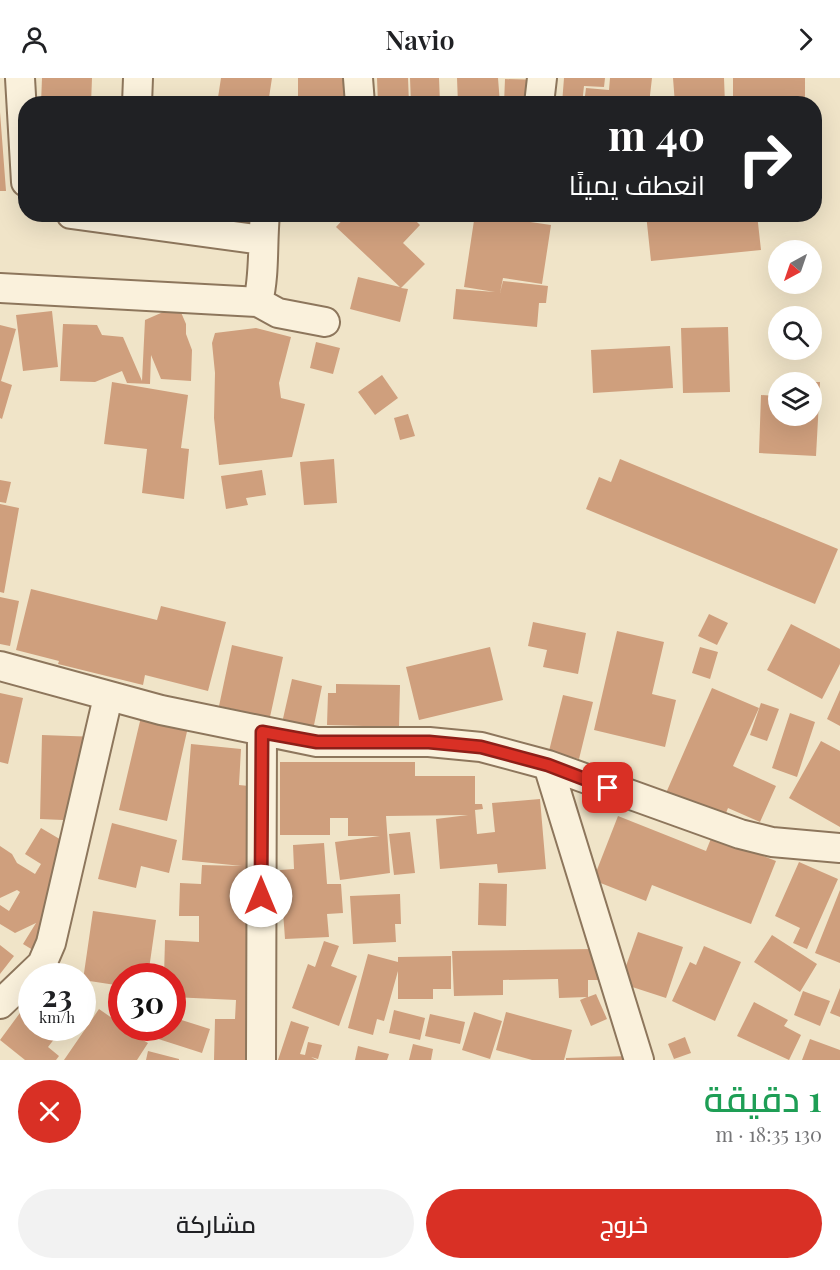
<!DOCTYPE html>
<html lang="ar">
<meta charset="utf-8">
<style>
body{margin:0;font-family:"Playfair Display",Cairo,serif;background:#f2f2f2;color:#202124;direction:rtl;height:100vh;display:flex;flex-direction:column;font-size:22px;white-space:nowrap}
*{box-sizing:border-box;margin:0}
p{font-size:20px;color:#757577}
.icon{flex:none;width:33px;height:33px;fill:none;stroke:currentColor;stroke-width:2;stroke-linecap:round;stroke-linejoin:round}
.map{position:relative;height:982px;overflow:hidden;direction:ltr}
.details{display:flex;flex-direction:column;background:#fff;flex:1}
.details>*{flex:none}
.guide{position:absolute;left:18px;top:18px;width:804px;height:126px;border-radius:24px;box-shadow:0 6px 24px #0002;direction:rtl;background:#202124;color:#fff;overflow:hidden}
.needle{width:39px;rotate:220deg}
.buttons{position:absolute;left:768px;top:162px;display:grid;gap:12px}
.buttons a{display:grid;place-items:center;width:54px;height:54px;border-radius:50%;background:#fff;box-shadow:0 6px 24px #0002;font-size:30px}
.speed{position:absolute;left:18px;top:885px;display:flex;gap:12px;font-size:30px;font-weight:700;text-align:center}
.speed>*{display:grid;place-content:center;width:78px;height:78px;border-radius:50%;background:#fff;box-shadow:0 6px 24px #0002;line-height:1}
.speed small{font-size:15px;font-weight:400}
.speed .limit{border:9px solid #d22;background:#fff;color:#111}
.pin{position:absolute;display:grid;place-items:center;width:51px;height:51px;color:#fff;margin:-26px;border-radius:12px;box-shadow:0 3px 9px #0006}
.me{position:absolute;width:66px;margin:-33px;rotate:0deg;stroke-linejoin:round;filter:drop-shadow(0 0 4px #0008)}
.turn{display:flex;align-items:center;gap:21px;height:126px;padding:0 18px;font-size:27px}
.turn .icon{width:78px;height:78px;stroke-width:2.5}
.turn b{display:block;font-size:42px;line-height:51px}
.round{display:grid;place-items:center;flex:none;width:63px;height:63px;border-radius:32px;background:#f2f2f2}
.headline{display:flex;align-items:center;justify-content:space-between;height:102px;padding:0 18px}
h1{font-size:36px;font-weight:600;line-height:45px;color:#1e9e55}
.cta{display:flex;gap:12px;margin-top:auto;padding:12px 18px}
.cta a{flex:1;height:69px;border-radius:36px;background:#d93025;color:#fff;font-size:24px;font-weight:600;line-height:69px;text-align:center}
.cta a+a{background:#f2f2f2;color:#202124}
header{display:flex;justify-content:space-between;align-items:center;height:78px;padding:0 18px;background:#fff;font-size:27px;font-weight:600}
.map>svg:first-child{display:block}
.building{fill:#cf9f7d}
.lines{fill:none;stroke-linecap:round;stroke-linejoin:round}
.street-casing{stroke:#8d765c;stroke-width:32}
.street{stroke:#faf1dc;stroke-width:28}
.route-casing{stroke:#8d1f18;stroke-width:15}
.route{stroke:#d93025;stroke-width:10}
</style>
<header><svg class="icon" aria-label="forward" viewBox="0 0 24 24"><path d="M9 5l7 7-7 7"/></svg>Navio<svg class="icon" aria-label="person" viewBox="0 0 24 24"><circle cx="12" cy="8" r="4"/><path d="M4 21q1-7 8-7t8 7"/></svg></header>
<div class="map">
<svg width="840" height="982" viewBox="0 0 840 982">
<rect width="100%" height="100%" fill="#f0e4c8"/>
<path class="building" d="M 42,0 L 92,0 L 91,26 L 41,26 Z
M 221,0 L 272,0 L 268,26 L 217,26 Z
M 298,0 L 349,0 L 358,26 L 298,26 Z
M 377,0 L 408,0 L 409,26 L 378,26 Z
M 410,0 L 439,0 L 440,26 L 411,26 Z
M 457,0 L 498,0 L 500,26 L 458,26 Z
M 564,0 L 605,0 L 604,9 L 584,8 L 582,26 L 562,26 Z
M 610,0 L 652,0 L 649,26 L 584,26 L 586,10 L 609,12 Z
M 673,0 L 724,0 L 725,26 L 675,26 Z
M 733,0 L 805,0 L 805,26 L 733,26 Z
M 505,1 L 544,2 L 544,26 L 504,26 Z
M 172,22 L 186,24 L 186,26 L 172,26 Z
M 0,34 L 6,113 L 0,113 Z
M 212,136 L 266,136 L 266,141 L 212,140 Z
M 348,136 L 409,136 L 420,147 L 403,165 L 425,186 L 401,210 L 408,211 L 400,244 L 350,231 L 358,199 L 400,209 L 336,149 Z
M 475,136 L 551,147 L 542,206 L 503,200 L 500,215 L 503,203 L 548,208 L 546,225 L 539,225 L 537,249 L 453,241 L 456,211 L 495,214 L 464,209 Z
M 646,136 L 757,136 L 761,172 L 651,183 Z
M 170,231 L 180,232 L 186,246 L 186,256 L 192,272 L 191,303 L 161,301 L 151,277 L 150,306 L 127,305 L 122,293 L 95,304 L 60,303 L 63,246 L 97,247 L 102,257 L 123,259 L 142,303 L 145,242 Z
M 52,233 L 58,289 L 23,293 L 16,237 Z
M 0,247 L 16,251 L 1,303 L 12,307 L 2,341 L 0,340 Z
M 728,249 L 730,314 L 683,315 L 681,250 Z
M 256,250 L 291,259 L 279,305 L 281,320 L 305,326 L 292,379 L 219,387 L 214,340 L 215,295 L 212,265 L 215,255 Z
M 316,264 L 340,270 L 333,296 L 310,290 Z
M 670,268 L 673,310 L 593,315 L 591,272 Z
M 382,297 L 398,320 L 375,337 L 358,314 Z
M 112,304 L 188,317 L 181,370 L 189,371 L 184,421 L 142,415 L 147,371 L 104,366 Z
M 812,304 L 820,304 L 816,378 L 759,375 L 761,317 L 778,318 L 778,338 L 812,338 Z
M 408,336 L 415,358 L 400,362 L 394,340 Z
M 334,381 L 337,425 L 304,427 L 300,384 Z
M 620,381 L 838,471 L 815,526 L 586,431 L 599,399 L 611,404 Z
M 262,392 L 266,417 L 246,420 L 248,427 L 226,431 L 221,398 Z
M 0,402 L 11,404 L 6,425 L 0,424 Z
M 0,426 L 19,430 L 4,515 L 0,514 Z
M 31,511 L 157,542 L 161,528 L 226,544 L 208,613 L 145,597 L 143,607 L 58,586 L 59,583 L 16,572 Z
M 0,519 L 19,523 L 10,568 L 0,566 Z
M 709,536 L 728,545 L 717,567 L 698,558 Z
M 533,544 L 586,555 L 578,596 L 543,589 L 547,572 L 528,568 Z
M 791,546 L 840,571 L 840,586 L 822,621 L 767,592 Z
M 617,553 L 664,564 L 652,616 L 676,622 L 665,669 L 594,652 Z
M 232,567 L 283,579 L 270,639 L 219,628 Z
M 490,569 L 503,622 L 419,642 L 406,589 Z
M 700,569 L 718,574 L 710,601 L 692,595 Z
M 292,601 L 322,608 L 313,652 L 282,645 Z
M 336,606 L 400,607 L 399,649 L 327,647 L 328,615 L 336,615 Z
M 712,610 L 759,630 L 733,688 L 776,708 L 760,744 L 728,730 L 724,740 L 666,715 Z
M 840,612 L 840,648 L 827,641 Z
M 0,615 L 23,620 L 8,686 L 0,684 Z
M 563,617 L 593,624 L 579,681 L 549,673 Z
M 761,625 L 779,631 L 767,663 L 750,657 Z
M 790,635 L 815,644 L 797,699 L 772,690 Z
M 141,639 L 188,649 L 167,743 L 119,732 Z
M 42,657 L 99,659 L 86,743 L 40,741 Z
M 821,663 L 840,673 L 840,749 L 789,720 Z
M 191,666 L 241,671 L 239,707 L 258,709 L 257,982 L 214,982 L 215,941 L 235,941 L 236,922 L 172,919 L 172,898 L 164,898 L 165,862 L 199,864 L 199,838 L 179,838 L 180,805 L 201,806 L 202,787 L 242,788 L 182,782 Z
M 280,684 L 415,684 L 415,698 L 475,698 L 475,726 L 482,726 L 483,731 L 475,732 L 477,756 L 495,754 L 492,725 L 540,721 L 546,791 L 498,795 L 497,786 L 440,791 L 436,741 L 468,737 L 386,738 L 390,795 L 340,802 L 335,764 L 380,758 L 348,758 L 348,740 L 330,740 L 330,757 L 280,757 Z
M 618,738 L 706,773 L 712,758 L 776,783 L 751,846 L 652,807 L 646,823 L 593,802 Z
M 112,745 L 177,762 L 169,795 L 141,788 L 136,810 L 98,801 Z
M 41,750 L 63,763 L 46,880 L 23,866 L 36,845 L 15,855 L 0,846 L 0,827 L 9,833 L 20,814 L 17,812 L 0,820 L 0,768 L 12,776 L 17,785 L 35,796 L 41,786 L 25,776 Z
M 410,754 L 415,795 L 394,797 L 389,756 Z
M 324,765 L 327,806 L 341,806 L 343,835 L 327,836 L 329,859 L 285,861 L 280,792 L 294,791 L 293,767 Z
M 799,784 L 838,801 L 807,871 L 793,865 L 800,850 L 775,838 Z
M 479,805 L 507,806 L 506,848 L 478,847 Z
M 840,812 L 840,885 L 815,875 Z
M 400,816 L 401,846 L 395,846 L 396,864 L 353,866 L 350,818 Z
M 93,833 L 156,842 L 148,898 L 122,898 L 122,908 L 83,902 Z
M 638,854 L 683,869 L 666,920 L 620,905 Z
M 772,857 L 817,886 L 800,914 L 754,884 Z
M 324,863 L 339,868 L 331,888 L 357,898 L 339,948 L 292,930 L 308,886 L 315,889 Z
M 0,867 L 14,878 L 0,896 Z
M 704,868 L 741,884 L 715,943 L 672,923 L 690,884 L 696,887 Z
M 593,871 L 600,902 L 588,902 L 588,919 L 596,916 L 607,941 L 591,948 L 580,922 L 587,919 L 559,920 L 558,901 L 503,902 L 503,917 L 454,918 L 452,873 Z
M 368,876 L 398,884 L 398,879 L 451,878 L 451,911 L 433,911 L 433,921 L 398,921 L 398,893 L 384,943 L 377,941 L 373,957 L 348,950 Z
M 840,910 L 840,939 L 830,935 Z
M 803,913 L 830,923 L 820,948 L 794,937 Z
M 28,924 L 32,927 L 32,950 L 62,951 L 48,969 L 59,978 L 56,982 L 25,982 L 0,962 Z
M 754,924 L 788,942 L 784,948 L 801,957 L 789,982 L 737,958 Z
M 99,931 L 122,947 L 122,950 L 148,965 L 137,982 L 64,982 Z
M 394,932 L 425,940 L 420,962 L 389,955 Z
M 474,934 L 502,943 L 490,981 L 462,972 Z
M 506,934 L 572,952 L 564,982 L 532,982 L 496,972 Z
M 430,936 L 465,944 L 460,966 L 425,958 Z
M 172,939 L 210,951 L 202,975 L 149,958 L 151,950 L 172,950 Z
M 291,943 L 309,949 L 300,976 L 305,977 L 308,964 L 322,967 L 318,981 L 311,979 L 317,982 L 278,982 Z
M 685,959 L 691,975 L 674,981 L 668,966 Z
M 810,961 L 840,972 L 840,982 L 802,982 Z
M 413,966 L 433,971 L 431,982 L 409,982 Z
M 358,968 L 389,976 L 387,982 L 355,982 Z
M 148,973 L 179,981 L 179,982 L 146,982 Z
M 629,978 L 629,982 L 566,982 L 566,980 Z"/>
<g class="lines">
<defs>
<path id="street" d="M 20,0 L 26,104
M 358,0 L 360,26
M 137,26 L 138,0
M 539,26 L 542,0
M 71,136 L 262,162
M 0,210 L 258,224 L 278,235 L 325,244
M 258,224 C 265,195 262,166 265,136
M 0,588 L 161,632 L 317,664 L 429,664 L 481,669 L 548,687 L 740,756 L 772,764 L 840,770
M 548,687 L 639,982
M 0,926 L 42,886 L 51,865 L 108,619
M 261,982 L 262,654"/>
</defs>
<use href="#street" class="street-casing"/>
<use href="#street" class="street"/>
</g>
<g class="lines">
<defs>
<path id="route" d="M 261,818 L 262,654 L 317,664 L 429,664 L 481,669 L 548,687 L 608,710"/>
</defs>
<use href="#route" class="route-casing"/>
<use href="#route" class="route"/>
</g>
</svg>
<div class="buttons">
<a><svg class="needle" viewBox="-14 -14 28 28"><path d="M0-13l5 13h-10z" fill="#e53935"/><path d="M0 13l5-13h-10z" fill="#757577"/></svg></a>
<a><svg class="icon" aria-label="search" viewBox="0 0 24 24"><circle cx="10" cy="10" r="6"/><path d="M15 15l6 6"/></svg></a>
<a><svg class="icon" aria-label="layers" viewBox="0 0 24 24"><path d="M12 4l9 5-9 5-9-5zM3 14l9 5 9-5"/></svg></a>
</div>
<div class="speed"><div>23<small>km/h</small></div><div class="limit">30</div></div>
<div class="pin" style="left:608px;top:710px;background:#d93025"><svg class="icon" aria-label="arrive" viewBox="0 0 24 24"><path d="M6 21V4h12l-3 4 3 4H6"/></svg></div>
<svg class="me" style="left:261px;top:818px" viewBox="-20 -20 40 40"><circle r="19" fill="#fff"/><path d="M0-13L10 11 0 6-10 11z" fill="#d93025"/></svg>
<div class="guide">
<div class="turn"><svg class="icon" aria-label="right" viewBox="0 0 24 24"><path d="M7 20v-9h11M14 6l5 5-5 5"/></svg><div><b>40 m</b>انعطف يمينًا</div></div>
</div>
</div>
<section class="details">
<div class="headline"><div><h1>1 دقيقة</h1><p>130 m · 18:35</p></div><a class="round" style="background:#d93025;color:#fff"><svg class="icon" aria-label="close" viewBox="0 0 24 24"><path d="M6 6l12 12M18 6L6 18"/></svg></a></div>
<div class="cta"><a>خروج</a><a>مشاركة</a></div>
</section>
